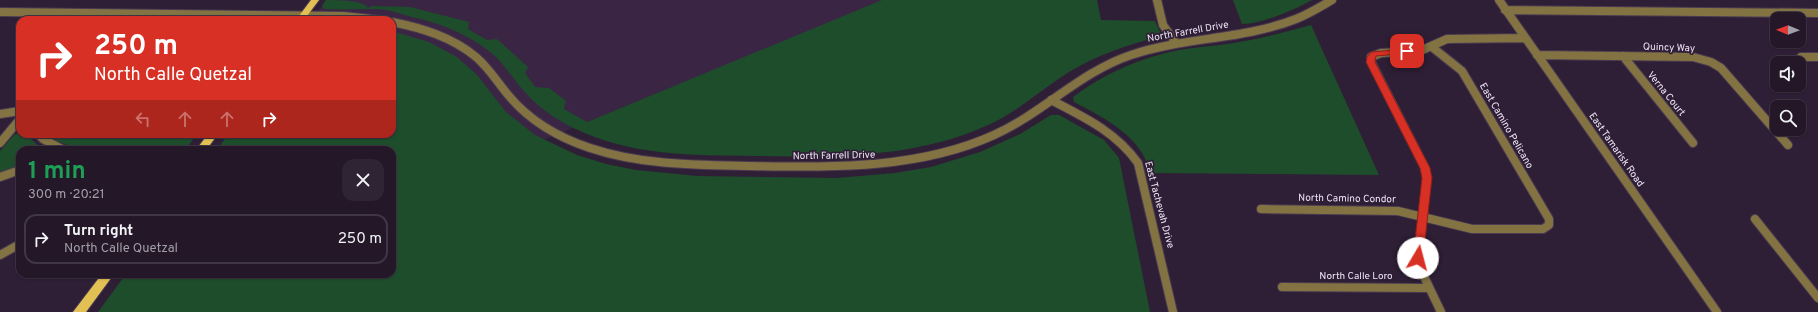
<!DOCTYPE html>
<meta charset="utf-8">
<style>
body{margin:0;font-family:Overpass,sans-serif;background:#2f2434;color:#f1f3f6;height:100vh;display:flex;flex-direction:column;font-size:15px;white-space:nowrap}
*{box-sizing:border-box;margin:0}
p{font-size:13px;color:#a39fa8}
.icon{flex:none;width:22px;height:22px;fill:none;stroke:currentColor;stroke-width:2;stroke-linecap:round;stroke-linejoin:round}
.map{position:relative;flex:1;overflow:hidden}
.side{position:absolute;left:16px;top:146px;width:380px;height:132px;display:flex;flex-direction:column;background:#231728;border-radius:12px;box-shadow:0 1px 3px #0004,0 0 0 1px #403645}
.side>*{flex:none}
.guide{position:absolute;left:16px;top:16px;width:380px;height:122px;border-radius:12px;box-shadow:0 1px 3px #0004,0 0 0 1px #403645;background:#d93025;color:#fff;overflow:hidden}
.needle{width:26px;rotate:271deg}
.controls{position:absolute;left:1770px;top:12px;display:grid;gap:8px}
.controls a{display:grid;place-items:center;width:36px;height:36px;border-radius:8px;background:#231728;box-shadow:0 1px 3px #0004,0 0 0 1px #403645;font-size:20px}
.pin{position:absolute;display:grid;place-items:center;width:34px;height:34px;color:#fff;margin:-17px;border-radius:8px;box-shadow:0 2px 6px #0006}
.me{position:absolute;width:44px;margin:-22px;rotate:8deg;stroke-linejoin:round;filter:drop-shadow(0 0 3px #0008)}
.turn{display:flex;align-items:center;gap:14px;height:84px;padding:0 12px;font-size:18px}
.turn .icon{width:52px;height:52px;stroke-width:2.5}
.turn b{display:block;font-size:28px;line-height:34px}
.lanes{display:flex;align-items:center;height:38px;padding:0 12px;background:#0003;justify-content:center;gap:20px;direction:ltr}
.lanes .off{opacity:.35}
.round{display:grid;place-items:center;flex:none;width:42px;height:42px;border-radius:12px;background:#2f2434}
.headline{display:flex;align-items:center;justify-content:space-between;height:68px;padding:0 12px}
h1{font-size:24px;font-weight:700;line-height:30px;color:#1e9e55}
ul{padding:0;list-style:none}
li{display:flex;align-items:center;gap:12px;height:50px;margin:0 8px 6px;padding:0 4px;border:2px solid #403645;border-radius:12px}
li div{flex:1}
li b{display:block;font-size:15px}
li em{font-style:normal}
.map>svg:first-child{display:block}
.built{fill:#3a2644}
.green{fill:#1e4d2c}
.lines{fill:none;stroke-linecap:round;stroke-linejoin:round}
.minor-casing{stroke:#4a3b51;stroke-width:10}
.tertiary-casing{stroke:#4a3b51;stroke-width:10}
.primary-casing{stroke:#4a3b51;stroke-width:2}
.minor{stroke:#847342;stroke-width:8}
.tertiary{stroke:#847342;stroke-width:8}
.primary{fill:#e3c053;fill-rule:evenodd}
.route{fill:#d93025;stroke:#8d1f18}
.labels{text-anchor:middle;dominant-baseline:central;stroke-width:3.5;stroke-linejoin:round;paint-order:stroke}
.street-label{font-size:10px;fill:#efe5f5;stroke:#2f1f36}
</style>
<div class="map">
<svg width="1818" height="312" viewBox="0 0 1818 312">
<rect width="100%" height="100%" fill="#2f1f36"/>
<path class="built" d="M 326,0 L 1097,0 L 684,82 L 482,165 L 392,150 L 218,150 L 392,134 L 392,20 L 312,20 Z"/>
<path class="green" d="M 326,0 C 337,0 364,0 368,8 L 372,6 L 410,7 L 469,22 L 468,29 L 487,40 L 497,39 L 528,67 L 525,73 L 535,87 L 549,88 L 566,101 L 564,109 L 587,122 L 882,0 L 1097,0 L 1101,20 L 1155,21 L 1161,34 L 1158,37 C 1127,45 1097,55 1069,72 C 1039,91 1019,111 986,126 C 911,159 832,157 753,156 C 697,155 640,156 587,134 C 563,124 541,111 524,91 C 514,80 506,67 495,56 C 477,40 454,29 431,22 C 423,19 414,18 405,15 C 396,12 388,10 379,9 C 361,9 342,10 324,9 L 322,6 Z
M 1233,0 L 1312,0 C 1294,10 1262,24 1242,24 Z
M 1311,25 L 1379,175 L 1151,173 C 1140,135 1106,119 1074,102 L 1073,97 C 1104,73 1141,58 1179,50 C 1197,47 1215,46 1234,43 C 1260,39 1286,32 1311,25 Z
M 392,31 L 429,42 L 457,57 L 477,75 L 506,112 L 535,135 L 577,155 L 606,164 L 636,170 L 697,176 L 837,178 L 895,173 L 931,167 L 980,152 L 1020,134 L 1051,115 L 1059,115 L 1104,140 L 1119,158 L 1150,312 L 98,312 L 126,274 L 392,274 L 392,150 L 217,150 L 228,134 L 392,134 Z
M 20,133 L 28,134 L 33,141 L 44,150 L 20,150 L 20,167 L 0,173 L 0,151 L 14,135 Z
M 47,134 L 197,134 L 188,146 L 182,150 L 80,150 L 57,141 Z"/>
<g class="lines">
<defs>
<path id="minor" d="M 1157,0 L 1163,25 L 1176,43
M 1499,0 L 1717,312
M 1505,10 L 1818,13
M 1537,55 L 1693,57 L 1711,62 L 1721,68 L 1788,145
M 1623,56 L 1693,143
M 1801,57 L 1818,57
M 0,114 L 20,111
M 38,134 L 43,139 L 64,150
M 0,143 L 20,119
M 0,177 L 20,170
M 1261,209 L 1398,211 L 1472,229 L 1543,229 L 1549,225 L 1549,219 L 1462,71 L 1432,47
M 1755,219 L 1818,298
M 0,255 L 20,244
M 1282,287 L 1429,288
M 1441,312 L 1419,266 L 1418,258 L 1427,178 L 1425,168 L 1371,62 L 1371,57 L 1381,53 L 1420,51 L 1447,39 L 1525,38"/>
<path id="tertiary" d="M 0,12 L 343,16 L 381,20
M 392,22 C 422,28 452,37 476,57 C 489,68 498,83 509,96 C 530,121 560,138 590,148 C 641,165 695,165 747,166 C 830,167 917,170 994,135 C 1043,113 1080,72 1131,55 C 1184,37 1243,40 1296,19 C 1309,14 1320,7 1332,0
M 1051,100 C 1084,117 1116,132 1138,163 L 1173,312"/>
<path id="primary" d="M 311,0 L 319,0 L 304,20 L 296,20 Z
M 208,134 L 218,134 L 206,150 L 196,150 Z
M 102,274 L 114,274 L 86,312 L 73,312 Z"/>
</defs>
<use href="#minor" class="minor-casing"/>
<use href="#tertiary" class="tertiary-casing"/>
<use href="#primary" class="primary-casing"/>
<use href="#minor" class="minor"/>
<use href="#tertiary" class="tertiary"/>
<use href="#primary" class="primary"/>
</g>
<path class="route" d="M 1407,49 L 1410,50 L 1410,53 L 1376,56 L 1375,62 L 1430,168 L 1432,178 L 1423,258 L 1418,261 L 1413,258 L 1422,178 L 1420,168 L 1366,62 L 1367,57 L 1371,52 Z"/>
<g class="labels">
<g class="street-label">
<text transform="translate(1188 32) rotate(-10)">North Farrell Drive</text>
<text transform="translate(1669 48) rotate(2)">Quincy Way</text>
<text transform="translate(1666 94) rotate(51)">Verna Court</text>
<text transform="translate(1506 126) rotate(60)">East Camino Pelicano</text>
<text transform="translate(1616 150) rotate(55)">East Tamarisk Road</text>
<text transform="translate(834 156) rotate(-1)">North Farrell Drive</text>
<text transform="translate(1347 199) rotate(1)">North Camino Condor</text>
<text transform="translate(1159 205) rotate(75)">East Tachevah Drive</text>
<text x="1356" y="276">North Calle Loro</text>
</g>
</g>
</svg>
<div class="controls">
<a><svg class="needle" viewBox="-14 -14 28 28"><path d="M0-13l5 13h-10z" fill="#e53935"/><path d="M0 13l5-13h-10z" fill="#a39fa8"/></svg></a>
<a><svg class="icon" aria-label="sound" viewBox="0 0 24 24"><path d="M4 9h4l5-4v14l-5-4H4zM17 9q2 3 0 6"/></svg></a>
<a><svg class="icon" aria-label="search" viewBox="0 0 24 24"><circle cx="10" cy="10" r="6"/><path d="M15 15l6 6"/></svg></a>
</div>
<div class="pin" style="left:1407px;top:51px;background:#d93025"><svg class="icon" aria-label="arrive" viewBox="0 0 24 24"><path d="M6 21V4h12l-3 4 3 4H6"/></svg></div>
<svg class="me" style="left:1418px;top:258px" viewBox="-20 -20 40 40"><circle r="19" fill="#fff"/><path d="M0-13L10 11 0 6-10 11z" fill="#d93025"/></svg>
<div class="guide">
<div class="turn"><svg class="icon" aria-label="right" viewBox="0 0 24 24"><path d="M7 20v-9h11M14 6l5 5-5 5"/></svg><div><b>250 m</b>North Calle Quetzal</div></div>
<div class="lanes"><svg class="icon off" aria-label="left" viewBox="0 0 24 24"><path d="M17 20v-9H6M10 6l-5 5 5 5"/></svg><svg class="icon off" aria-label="ahead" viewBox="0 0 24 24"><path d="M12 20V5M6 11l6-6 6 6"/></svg><svg class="icon off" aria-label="ahead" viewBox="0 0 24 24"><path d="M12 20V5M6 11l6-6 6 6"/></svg><svg class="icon" aria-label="right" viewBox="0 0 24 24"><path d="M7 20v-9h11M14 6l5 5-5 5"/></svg></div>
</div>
<section class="side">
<div class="headline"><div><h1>1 min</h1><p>300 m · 20:21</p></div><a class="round"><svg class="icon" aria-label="close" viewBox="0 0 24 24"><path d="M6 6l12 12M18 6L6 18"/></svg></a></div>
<ul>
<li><svg class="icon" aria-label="right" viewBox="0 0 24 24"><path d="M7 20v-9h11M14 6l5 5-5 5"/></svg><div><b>Turn right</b><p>North Calle Quetzal</p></div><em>250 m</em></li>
</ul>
</section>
</div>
